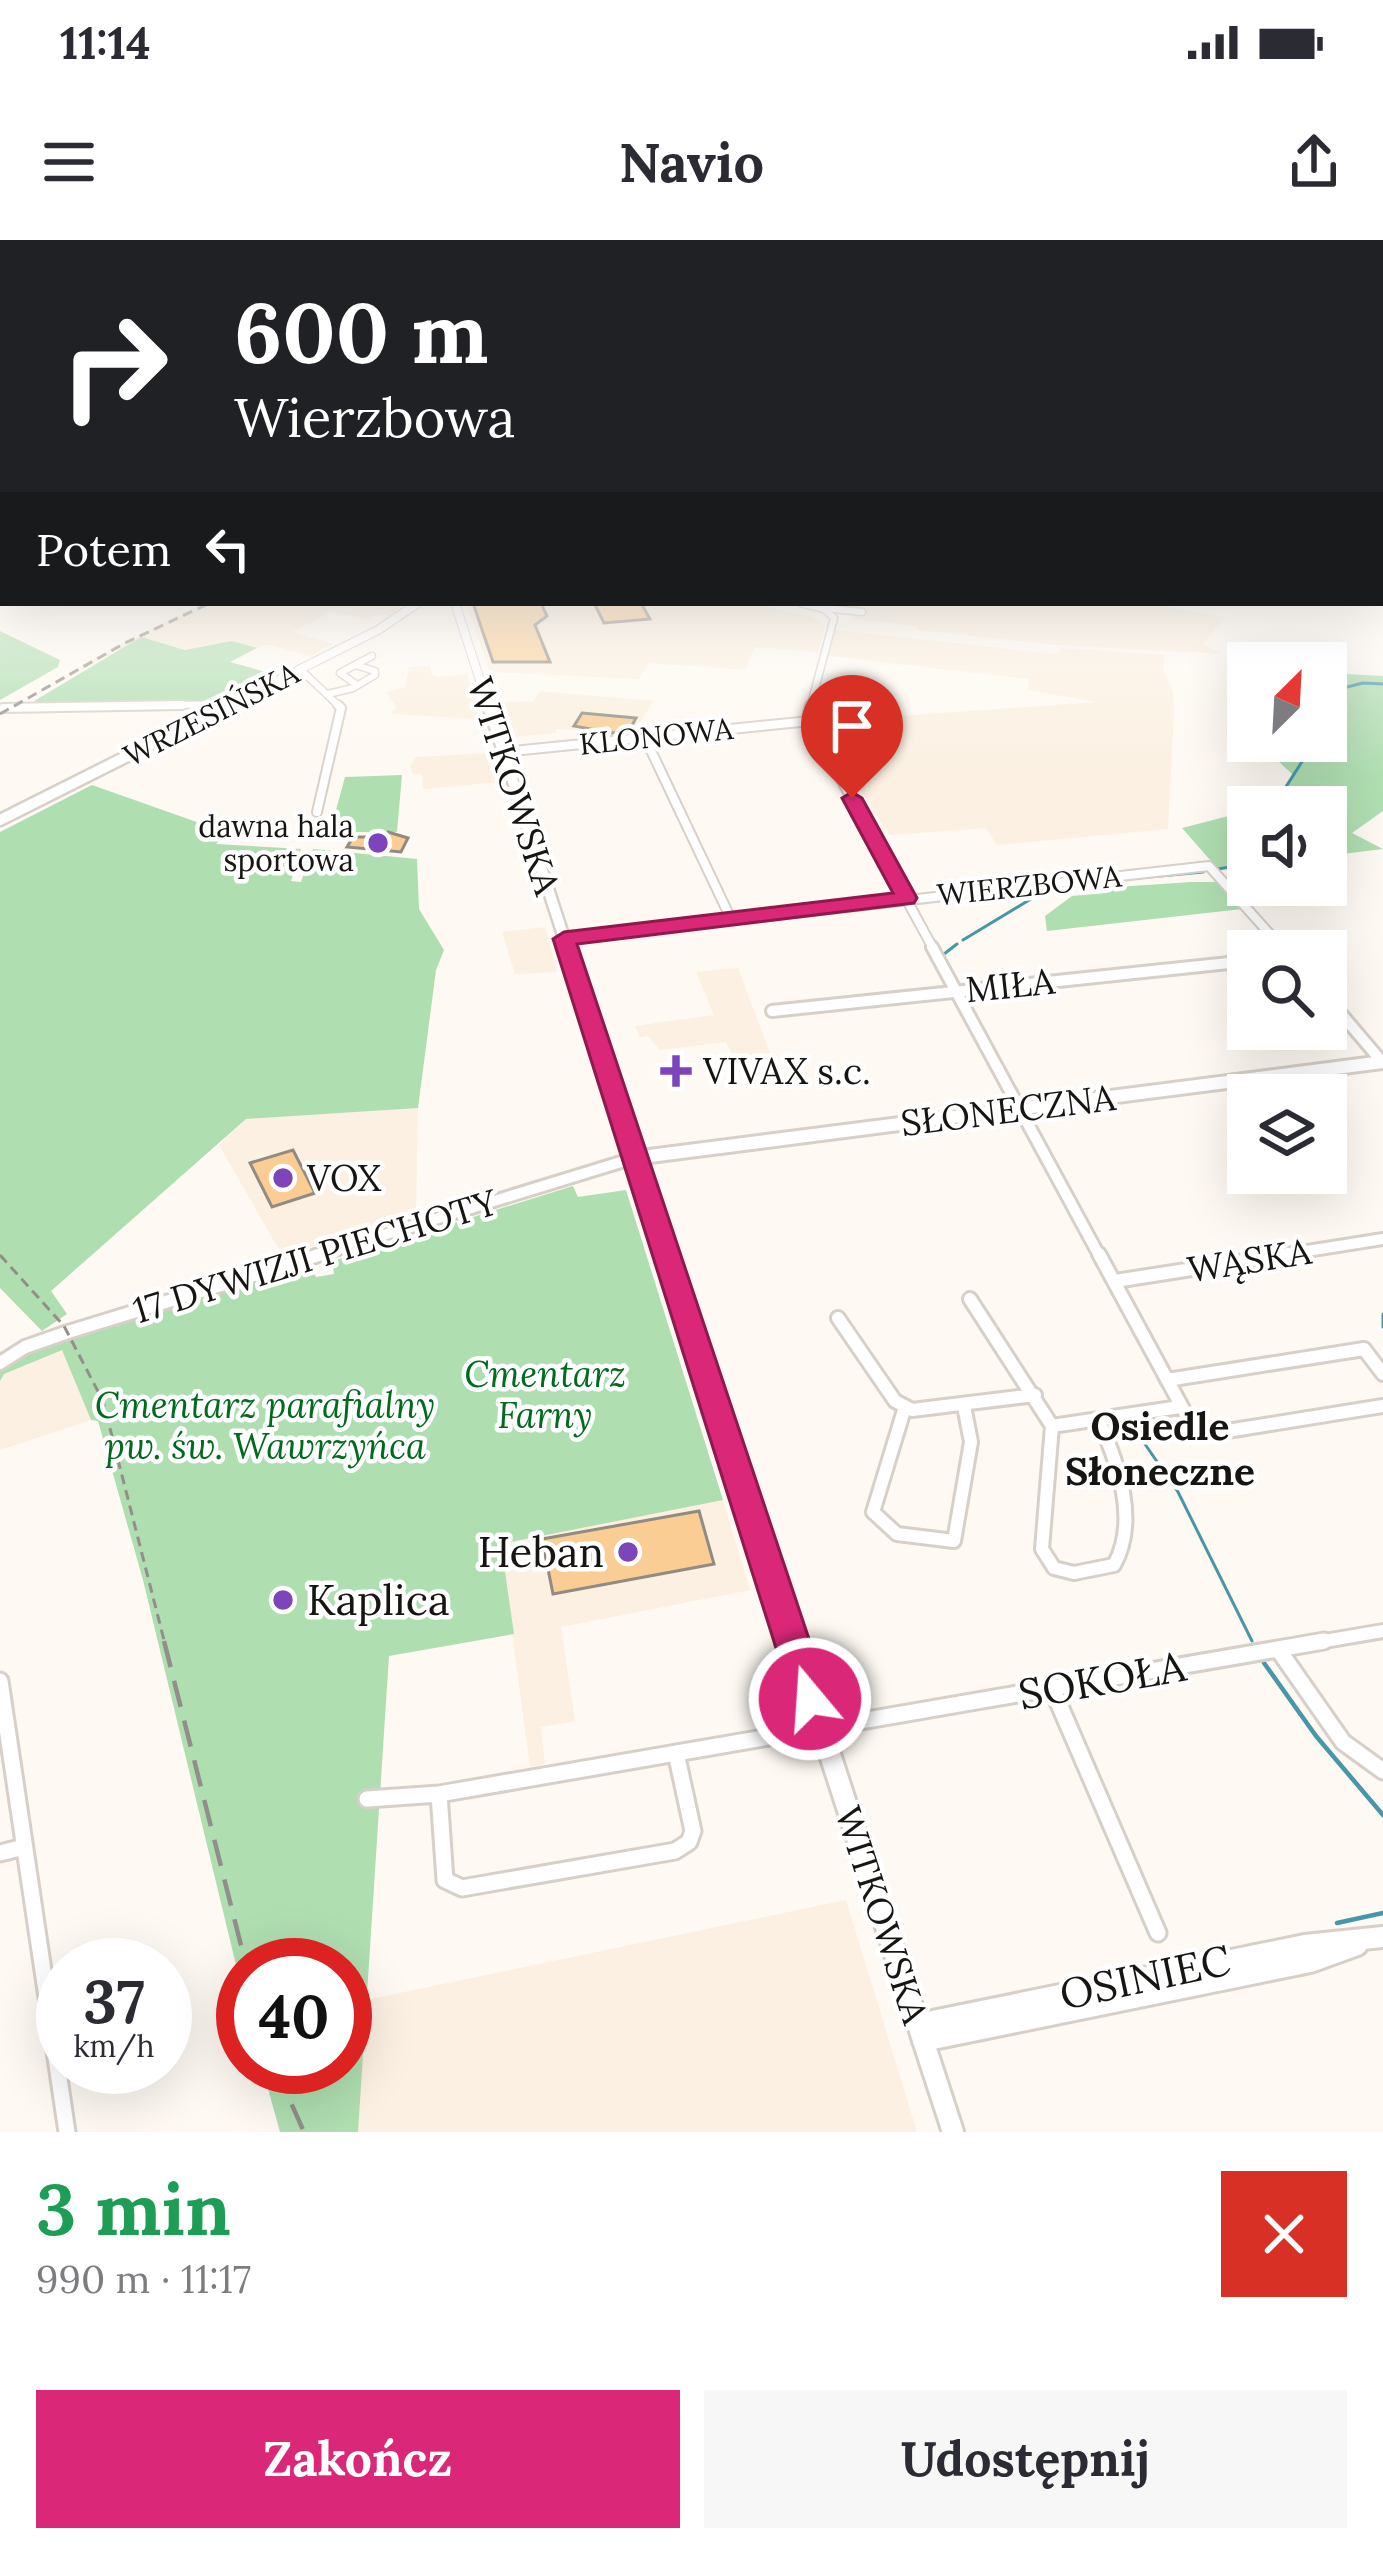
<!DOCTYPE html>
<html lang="pl">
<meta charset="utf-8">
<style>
body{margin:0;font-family:Lora,serif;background:#f7f7f7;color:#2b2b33;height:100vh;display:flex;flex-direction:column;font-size:45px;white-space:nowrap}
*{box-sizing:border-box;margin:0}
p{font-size:39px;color:#7c7c81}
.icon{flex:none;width:66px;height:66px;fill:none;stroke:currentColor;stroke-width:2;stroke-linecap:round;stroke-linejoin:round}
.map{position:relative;height:1892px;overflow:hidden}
.side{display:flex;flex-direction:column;background:#fff;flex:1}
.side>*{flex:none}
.guide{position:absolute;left:0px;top:0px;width:1383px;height:366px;box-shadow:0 12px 48px #0002;background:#202124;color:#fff;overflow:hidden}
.needle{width:78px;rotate:24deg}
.tools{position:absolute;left:1227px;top:402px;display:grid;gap:24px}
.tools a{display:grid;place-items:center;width:120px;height:120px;border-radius:0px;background:#fff;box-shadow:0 12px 48px #0002;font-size:60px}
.speed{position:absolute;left:36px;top:1698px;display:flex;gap:24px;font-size:60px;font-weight:700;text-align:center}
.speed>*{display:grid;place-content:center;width:156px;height:156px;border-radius:50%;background:#fff;box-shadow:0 12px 48px #0002;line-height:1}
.speed small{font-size:30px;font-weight:400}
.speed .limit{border:18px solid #d22;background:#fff;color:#111}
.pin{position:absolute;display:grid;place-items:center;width:102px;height:102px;color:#fff;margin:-123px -51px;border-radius:50% 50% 50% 0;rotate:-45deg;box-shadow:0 0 12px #0007}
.pin .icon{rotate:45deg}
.me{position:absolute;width:132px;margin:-66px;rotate:342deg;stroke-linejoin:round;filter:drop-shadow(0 0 9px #0008)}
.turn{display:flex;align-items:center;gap:42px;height:252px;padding:0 36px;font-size:54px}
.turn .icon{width:156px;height:156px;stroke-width:2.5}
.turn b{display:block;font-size:84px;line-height:102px}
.then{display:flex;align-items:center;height:114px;padding:0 36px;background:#0003;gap:24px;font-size:45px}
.round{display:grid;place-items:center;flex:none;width:126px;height:126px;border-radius:0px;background:#f7f7f7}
.head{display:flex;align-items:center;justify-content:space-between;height:204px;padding:0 36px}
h1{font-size:72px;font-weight:700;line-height:90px;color:#1e9e55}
.cta{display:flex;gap:24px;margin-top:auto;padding:24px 36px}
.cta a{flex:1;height:138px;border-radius:0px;background:#db2777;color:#fff;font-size:48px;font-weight:700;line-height:138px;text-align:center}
.cta a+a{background:#f7f7f7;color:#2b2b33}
.status{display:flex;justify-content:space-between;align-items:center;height:84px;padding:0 60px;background:#fff;direction:ltr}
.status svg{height:33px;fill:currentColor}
header{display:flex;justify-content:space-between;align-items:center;height:156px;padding:0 36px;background:#fff;font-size:54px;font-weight:700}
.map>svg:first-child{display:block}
.built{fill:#fbf0e1}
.green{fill:#afdeb1}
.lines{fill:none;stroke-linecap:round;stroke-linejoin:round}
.stream-far1{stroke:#4797aa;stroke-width:3}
.stream{stroke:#4797aa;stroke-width:4.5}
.building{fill:#f9cd94;stroke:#928b84;stroke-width:3}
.minor-far4-casing{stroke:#d7d0c8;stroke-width:9}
.minor-far3-casing{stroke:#d7d0c8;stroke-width:12}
.minor-far2-casing{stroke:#d7d0c8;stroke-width:16}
.minor-far1-casing{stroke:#d7d0c8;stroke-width:18}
.minor-casing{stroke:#d7d0c8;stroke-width:21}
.tertiary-far4-casing{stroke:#d7d0c8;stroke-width:10}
.tertiary-far3-casing{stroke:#d7d0c8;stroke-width:15}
.tertiary-far2-casing{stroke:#d7d0c8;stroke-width:18}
.tertiary-far1-casing{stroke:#d7d0c8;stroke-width:22}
.tertiary-casing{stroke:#d7d0c8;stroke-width:26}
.minor-far4{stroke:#fff;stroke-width:6}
.minor-far3{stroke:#fff;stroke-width:8}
.minor-far2{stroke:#fff;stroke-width:10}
.minor-far1{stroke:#fff;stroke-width:12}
.minor{stroke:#fff;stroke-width:15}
.tertiary-far4{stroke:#fff;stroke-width:8}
.tertiary-far3{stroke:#fff;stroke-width:10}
.tertiary-far2{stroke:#fff;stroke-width:12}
.tertiary-far1{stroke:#fff;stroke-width:16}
.tertiary{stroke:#fff;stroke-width:20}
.rail-far1{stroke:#928f8a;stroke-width:3;stroke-dasharray:10 6;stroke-linecap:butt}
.rail{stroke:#928f8a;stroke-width:4.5;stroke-dasharray:27 14;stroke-linecap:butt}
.route{fill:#db2777;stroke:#8e194d;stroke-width:3}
.poi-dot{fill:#7d45bc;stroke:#fff;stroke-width:4.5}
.labels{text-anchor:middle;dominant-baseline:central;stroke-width:9;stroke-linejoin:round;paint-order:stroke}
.far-street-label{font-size:30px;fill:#171512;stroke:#fff}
.far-poi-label{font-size:30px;fill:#171512;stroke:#fff;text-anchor:end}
.street-label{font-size:36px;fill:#171512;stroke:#fff}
.poi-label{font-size:36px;fill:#171512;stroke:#fff;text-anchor:start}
.park-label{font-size:36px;font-style:italic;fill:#006a1d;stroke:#fff}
.neighbourhood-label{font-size:39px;font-weight:bold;fill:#171512;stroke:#fff}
.near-poi-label{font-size:42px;fill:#171512;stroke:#fff;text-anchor:end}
.near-street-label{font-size:42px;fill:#171512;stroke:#fff}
</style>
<div class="status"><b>11:14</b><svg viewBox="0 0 49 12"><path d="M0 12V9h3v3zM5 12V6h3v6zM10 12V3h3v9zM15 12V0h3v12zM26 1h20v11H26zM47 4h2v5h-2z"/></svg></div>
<header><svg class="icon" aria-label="menu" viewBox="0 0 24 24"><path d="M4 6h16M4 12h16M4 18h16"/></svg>Navio<svg class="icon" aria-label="share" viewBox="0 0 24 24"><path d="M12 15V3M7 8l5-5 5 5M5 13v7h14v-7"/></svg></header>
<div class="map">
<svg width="1383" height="1892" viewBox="0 0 1383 1892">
<rect width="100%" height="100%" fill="#fef9f2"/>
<path class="built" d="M 203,363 L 405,363 L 390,376 L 377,374 L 367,380 L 333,371 L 292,392 L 333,404 L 310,416 L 266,404 L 229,422 L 141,398 L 29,459 L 108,410 Z
M 466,363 L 750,363 L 813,377 L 825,386 L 818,412 L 755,407 L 745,430 L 649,423 L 639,439 L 490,432 Z
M 810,363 L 1147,363 L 1225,377 L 1203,404 L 1222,414 L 1054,405 L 918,390 L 918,386 L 851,379 L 854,373 Z
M 836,390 L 1035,412 L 1060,413 L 1060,408 L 1165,415 L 1163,428 L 1173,452 L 1174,472 L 1168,589 L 997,605 L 986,588 L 890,595 L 816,484 L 869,483 L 872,478 L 1096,462 L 1028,450 L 1029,439 L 828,416 Z
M 430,426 L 432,435 L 438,437 L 467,434 L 480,479 L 391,474 L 396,467 L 386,452 L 405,447 L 409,427 Z
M 540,451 L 653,461 L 633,495 L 588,500 L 585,491 L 556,489 L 556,493 L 513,497 L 501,462 L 533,461 Z
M 490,513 L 500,542 L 423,549 L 422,534 L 413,534 L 410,526 L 416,517 Z
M 545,687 L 557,732 L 515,734 L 502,692 Z
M 738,728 L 770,813 L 733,817 L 726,802 L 660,810 L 648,796 L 640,797 L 635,786 L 714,775 L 696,732 Z
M 418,868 L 416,974 L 282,1015 L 219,905 L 246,879 Z
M 62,1109 L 91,1180 L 0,1210 L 0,1141 L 4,1134 Z
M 723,1260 L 750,1350 L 561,1387 L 575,1481 L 541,1487 L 545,1524 L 530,1527 L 500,1304 Z
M 846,1660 L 917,1892 L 358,1892 L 366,1760 Z"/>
<path class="green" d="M 0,391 L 60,420 L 58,427 L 0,460 Z
M 141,397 L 185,410 L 232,401 L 257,408 L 230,422 L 273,434 L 225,460 L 58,467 L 34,461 Z
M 1326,433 L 1383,436 L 1383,571 L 1352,593 L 1383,609 L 1326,616 L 1326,567 L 1266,567 L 1274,565 L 1293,535 L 1257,501 L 1326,501 Z
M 402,535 L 397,592 L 330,592 L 345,537 Z
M 92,545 L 225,592 L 216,604 L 301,609 L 291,641 L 301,642 L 313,609 L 417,619 L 419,669 L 444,710 L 436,730 L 418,868 L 246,879 L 51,1051 L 67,1074 L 42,1091 L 0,1048 L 0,592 Z
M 1248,571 L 1248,624 L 1218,629 L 1182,588 Z
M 1191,642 L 1220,642 L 1242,669 L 1047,691 L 1045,676 L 1072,656 L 1107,653 L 1107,648 L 1117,647 Z
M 573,946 L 578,957 L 626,950 L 723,1260 L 501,1304 L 514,1394 L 389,1416 L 358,1892 L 280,1892 L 262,1827 L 345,1827 L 345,1725 L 243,1725 L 243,1754 L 143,1340 L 98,1181 L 91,1180 L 62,1110 L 4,1134 L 0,1141 L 0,1132 L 21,1116 L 60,1101 L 310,1023 L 316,1037 L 334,1034 L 332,1021 Z"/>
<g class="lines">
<path class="stream-far1" d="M 1326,461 L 1331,451 L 1363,443 L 1383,444
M 1308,511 L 1312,501
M 1273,567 L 1305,517
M 1218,629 L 1248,624
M 1127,639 L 1203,632
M 963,700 L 1049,648
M 944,714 L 957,704
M 1383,1074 L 1383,1087
M 1138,1194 L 1178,1252 L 1252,1401"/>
<path class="stream" d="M 1264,1423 L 1316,1496 L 1383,1575
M 1337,1683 L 1383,1673"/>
</g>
<path class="building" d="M 473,363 L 541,363 L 547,376 L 535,385 L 550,422 L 493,422 Z
M 594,363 L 641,363 L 650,379 L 604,383 Z
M 582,473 L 636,478 L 629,491 L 612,493 L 574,486 Z
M 388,592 L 408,598 L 401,612 L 347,607 L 353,597 L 385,597 Z
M 293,910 L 315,953 L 272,967 L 250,923 Z
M 699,1271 L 714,1324 L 553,1354 L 542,1299 Z"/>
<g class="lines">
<defs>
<path id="minor-far4" d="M 800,363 L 824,369 L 834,378 L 810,468
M 824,368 L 862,372
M 355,425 L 372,416
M 300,429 L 341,468
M 328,454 L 353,448 L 375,435 L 375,431 L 355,425 L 340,433 L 357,445
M 13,468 L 228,464"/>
<path id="minor-far3" d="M 810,465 L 807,477 L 934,710
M 3,468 L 182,465
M 645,498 L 731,679
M 503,512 L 810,481
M 317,572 L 341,468 L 338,465
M 564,699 L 1209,626 L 1284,710"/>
<path id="minor-far2" d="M 932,707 L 1100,1017
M 1282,707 L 1285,711
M 1326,756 L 1383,823
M 772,771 L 1248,721
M 312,1017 L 634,918
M 1269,1017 L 1383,999"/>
<path id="minor-far1" d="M 1099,1014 L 1189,1180 L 1206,1190 L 1227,1191 L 1383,1166
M 1115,1041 L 1288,1014
M 970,1059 L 1052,1186 L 1180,1167
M 838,1078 L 895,1161 L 912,1170 L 1035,1155
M 0,1123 L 25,1107 L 68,1092 L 322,1014
M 1167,1140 L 1364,1109 L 1383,1134
M 905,1167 L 873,1272 L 897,1294 L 954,1301 L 971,1202 L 964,1166
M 1052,1186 L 1042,1309 L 1054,1328 L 1074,1333 L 1114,1325 C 1139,1281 1118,1223 1099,1181
M 1307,1404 L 1383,1391"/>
<path id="minor" d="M 1278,1409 L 1343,1502 L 1383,1531
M 0,1441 L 67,1892
M 1052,1448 L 1158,1693
M 439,1554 L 445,1640 L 462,1648 L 675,1611 L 689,1602 L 693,1591 L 676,1513
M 367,1559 L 439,1554 L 1324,1401
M 0,1613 L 24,1607"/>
<path id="tertiary-far4" d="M 455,363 L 489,468
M 223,468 L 378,390 L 418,363"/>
<path id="tertiary-far3" d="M 488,465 L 568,710
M 0,580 L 229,465"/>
<path id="tertiary-far2" d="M 567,707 L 668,1017
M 634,918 L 1383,822"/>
<path id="tertiary-far1" d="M 667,1014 L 794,1404"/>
<path id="tertiary" d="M 793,1401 L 953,1892
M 918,1784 L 1305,1705 L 1383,1697
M 923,1801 L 1310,1722 L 1357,1705"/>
</defs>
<use href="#minor-far4" class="minor-far4-casing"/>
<use href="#minor-far3" class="minor-far3-casing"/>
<use href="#minor-far2" class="minor-far2-casing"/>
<use href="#minor-far1" class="minor-far1-casing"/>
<use href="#minor" class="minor-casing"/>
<use href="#tertiary-far4" class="tertiary-far4-casing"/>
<use href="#tertiary-far3" class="tertiary-far3-casing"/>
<use href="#tertiary-far2" class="tertiary-far2-casing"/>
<use href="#tertiary-far1" class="tertiary-far1-casing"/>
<use href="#tertiary" class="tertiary-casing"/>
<use href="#minor-far4" class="minor-far4"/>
<use href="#minor-far3" class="minor-far3"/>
<use href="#minor-far2" class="minor-far2"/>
<use href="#minor-far1" class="minor-far1"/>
<use href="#minor" class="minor"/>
<use href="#tertiary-far4" class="tertiary-far4"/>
<use href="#tertiary-far3" class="tertiary-far3"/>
<use href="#tertiary-far2" class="tertiary-far2"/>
<use href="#tertiary-far1" class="tertiary-far1"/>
<use href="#tertiary" class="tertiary"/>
<path class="rail-far1" d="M 0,474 L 125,403 L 210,363
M 0,1015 L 64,1086 L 103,1161 L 165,1404"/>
<path class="rail" d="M 164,1401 L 246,1725
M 275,1827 L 304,1892"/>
</g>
<linearGradient id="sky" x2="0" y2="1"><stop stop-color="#70bfe9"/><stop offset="0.51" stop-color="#fffcf9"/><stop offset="1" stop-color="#fffcf9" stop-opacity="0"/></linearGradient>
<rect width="1383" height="539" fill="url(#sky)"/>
<path class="route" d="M 852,552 L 862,558 L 917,658 L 914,663 L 577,704 L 829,1459 L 823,1471 L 810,1476 L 797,1471 L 792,1459 L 553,699 L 564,692 L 893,653 L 842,558 Z"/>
<g class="poi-dot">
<circle cx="378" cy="603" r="12"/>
<path d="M670 813h12v12h12v12h-12v12h-12v-12h-12v-12h12z"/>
<circle cx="283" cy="938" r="12"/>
<circle cx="628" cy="1312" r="12"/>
<circle cx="283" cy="1360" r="12"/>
</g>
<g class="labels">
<g class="far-street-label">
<text transform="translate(211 474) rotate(-27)">WRZESIŃSKA</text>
<text transform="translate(656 496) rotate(-6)">KLONOWA</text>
<text transform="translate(1029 645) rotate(-6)">WIERZBOWA</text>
</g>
<g class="far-poi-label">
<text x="354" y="586">dawna hala<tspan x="354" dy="34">sportowa</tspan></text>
</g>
<g class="street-label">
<text transform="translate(514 546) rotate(72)">WITKOWSKA</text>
<text transform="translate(1010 745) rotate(-6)">MIŁA</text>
<text transform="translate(1008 870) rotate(-7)">SŁONECZNA</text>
<text transform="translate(315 1016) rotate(-17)">17 DYWIZJI PIECHOTY</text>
<text transform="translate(1249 1020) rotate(-9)">WĄSKA</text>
<text transform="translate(882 1675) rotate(72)">WITKOWSKA</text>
</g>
<g class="poi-label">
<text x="703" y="831">VIVAX s.c.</text>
<text x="307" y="938">VOX</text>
</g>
<g class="park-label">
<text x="545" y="1134">Cmentarz<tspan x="545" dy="41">Farny</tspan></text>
<text x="265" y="1165">Cmentarz parafialny<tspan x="265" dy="41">pw. św. Wawrzyńca</tspan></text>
</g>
<g class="neighbourhood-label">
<text x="1160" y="1186">Osiedle<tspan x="1160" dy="45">Słoneczne</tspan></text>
</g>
<g class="near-poi-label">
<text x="604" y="1312">Heban</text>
<text x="307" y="1360" text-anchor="start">Kaplica</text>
</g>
<g class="near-street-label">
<text transform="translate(1102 1440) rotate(-10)">SOKOŁA</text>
<text transform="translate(1145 1737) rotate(-12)">OSINIEC</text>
</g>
</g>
</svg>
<div class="tools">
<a><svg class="needle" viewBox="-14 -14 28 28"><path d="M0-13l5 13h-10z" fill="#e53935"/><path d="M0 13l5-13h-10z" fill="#7c7c81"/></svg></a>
<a><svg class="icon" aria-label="sound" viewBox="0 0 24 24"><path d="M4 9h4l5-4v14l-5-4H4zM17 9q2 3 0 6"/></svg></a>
<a><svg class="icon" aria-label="search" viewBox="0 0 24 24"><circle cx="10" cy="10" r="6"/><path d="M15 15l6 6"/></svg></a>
<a><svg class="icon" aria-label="layers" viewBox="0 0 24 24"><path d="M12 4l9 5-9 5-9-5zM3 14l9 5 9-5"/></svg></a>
</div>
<div class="speed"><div>37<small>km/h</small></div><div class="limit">40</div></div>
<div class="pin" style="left:852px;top:558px;background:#d93025"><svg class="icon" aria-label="arrive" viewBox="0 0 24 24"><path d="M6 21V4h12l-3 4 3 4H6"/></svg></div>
<svg class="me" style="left:810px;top:1459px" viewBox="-20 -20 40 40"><circle r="17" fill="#db2777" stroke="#fff" stroke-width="3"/><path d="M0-11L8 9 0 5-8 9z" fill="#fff"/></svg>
<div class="guide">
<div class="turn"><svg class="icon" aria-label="right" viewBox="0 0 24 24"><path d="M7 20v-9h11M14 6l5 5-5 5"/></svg><div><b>600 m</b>Wierzbowa</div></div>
<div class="then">Potem<svg class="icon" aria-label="left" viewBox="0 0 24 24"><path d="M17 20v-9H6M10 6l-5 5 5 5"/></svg></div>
</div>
</div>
<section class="side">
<div class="head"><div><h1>3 min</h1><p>990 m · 11:17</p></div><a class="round" style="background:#d93025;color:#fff"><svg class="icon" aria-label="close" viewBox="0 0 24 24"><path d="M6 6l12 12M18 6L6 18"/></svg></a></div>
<div class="cta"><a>Zakończ</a><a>Udostępnij</a></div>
</section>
